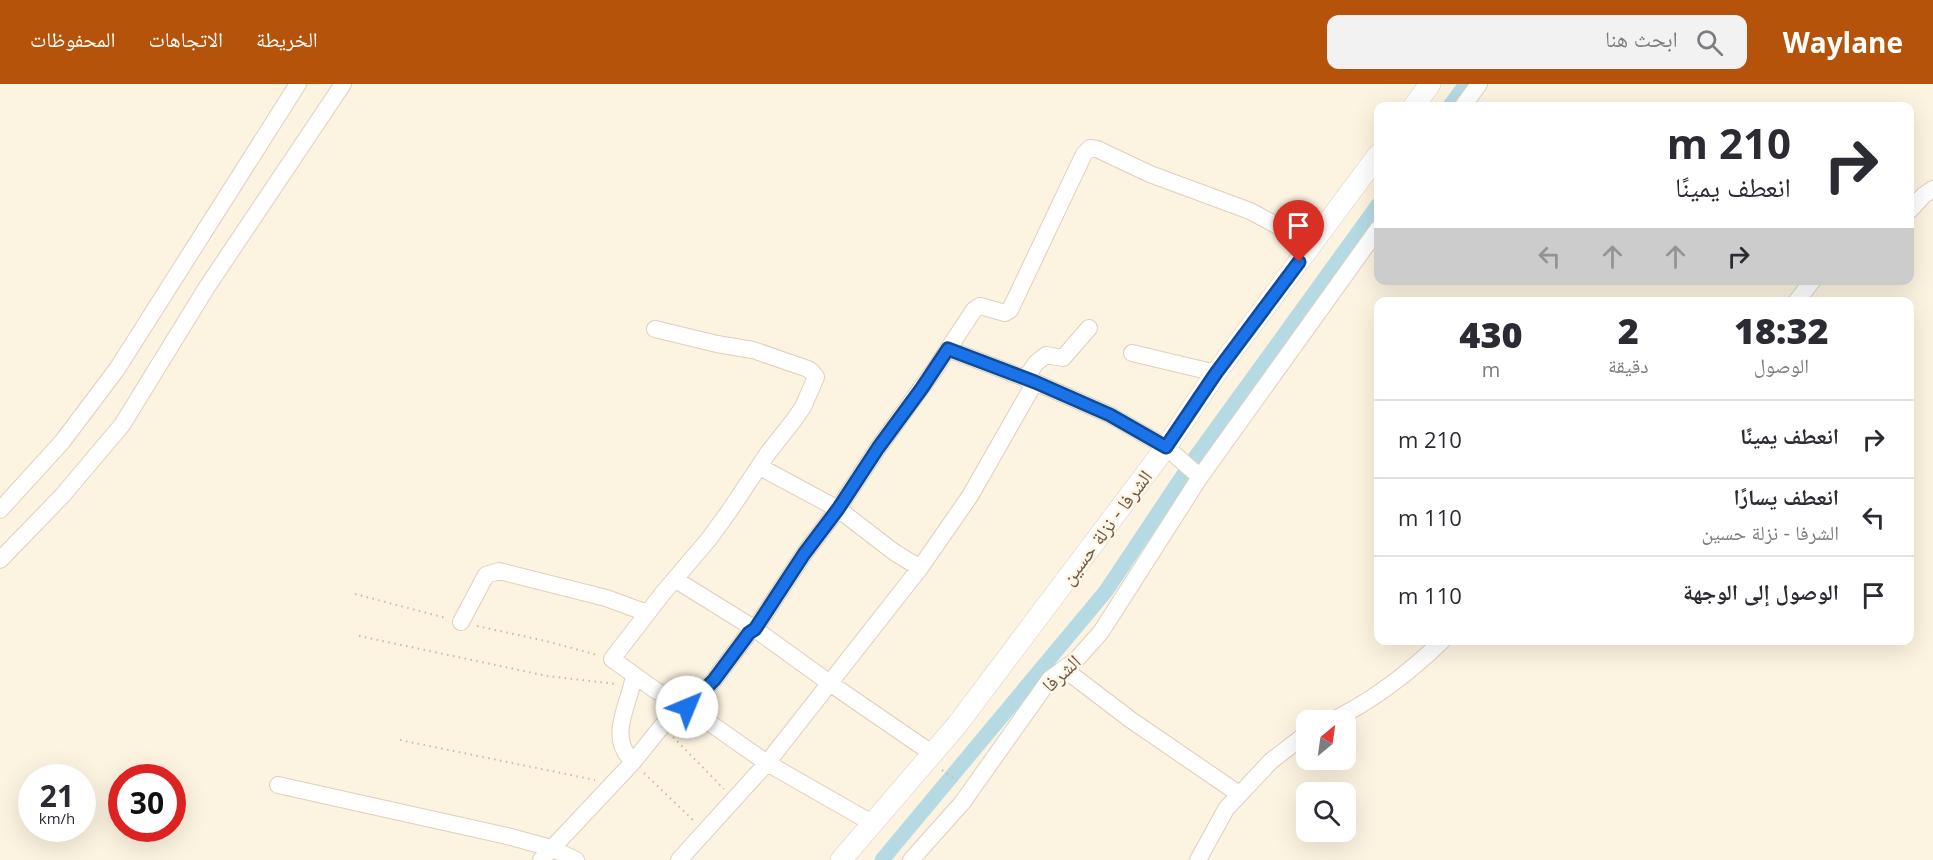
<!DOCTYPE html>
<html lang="ar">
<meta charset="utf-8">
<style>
body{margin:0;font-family:"Open Sans","Noto Naskh Arabic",sans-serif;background:#f2f2f3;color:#2b2b33;direction:rtl;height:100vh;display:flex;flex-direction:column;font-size:22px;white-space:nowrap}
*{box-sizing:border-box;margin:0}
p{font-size:20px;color:#7c7c81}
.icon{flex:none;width:33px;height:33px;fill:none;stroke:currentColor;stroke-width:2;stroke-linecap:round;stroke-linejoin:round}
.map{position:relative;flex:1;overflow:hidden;direction:ltr}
.details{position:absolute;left:1374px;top:213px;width:540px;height:348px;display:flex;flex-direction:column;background:#fff;border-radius:12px;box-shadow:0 6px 24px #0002;direction:rtl}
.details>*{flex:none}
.top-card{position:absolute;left:1374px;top:18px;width:540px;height:183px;border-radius:12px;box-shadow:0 6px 24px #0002;direction:rtl;background:#fff;color:#2b2b33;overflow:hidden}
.needle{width:39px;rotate:29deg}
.buttons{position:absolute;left:1296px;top:626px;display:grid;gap:12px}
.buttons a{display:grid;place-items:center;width:60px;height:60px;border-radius:12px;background:#fff;box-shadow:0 6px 24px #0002;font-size:30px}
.speed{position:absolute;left:18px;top:680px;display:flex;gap:12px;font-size:30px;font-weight:700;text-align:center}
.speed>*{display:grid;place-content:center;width:78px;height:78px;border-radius:50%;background:#fff;box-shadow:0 6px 24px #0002;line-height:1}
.speed small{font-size:15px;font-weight:400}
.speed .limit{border:9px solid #d22;background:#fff;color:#111}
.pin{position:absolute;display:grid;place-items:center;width:51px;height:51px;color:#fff;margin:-62px -26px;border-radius:50% 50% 50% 0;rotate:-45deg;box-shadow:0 0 6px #0007}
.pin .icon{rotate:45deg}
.me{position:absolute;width:66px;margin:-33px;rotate:45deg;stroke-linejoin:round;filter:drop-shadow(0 0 4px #0008)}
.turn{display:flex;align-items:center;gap:21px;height:126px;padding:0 24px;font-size:27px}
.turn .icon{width:78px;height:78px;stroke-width:2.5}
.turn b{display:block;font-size:42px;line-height:51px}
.lanes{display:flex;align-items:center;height:57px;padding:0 24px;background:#0003;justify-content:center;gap:30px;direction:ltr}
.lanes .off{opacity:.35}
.eta{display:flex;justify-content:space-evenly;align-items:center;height:102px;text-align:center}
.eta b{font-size:36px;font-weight:800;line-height:42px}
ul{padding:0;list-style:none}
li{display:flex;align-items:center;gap:18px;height:78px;padding:0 24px;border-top:2px solid #e1e1e2}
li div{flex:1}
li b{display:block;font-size:22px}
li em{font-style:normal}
header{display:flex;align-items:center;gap:36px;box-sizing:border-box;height:84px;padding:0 30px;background:#b45309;color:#fff}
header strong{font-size:28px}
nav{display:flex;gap:33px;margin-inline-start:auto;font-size:21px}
.search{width:420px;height:54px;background:#f2f2f3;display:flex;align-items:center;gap:15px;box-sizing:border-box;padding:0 21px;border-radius:12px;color:#7c7c81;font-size:22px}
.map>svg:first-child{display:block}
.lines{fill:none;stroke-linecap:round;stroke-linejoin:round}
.canal{stroke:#b5dae4;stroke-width:15}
.minor-casing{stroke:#dfcfbc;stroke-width:18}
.tertiary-casing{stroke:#dfcfbc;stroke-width:22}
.path{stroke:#d5b69b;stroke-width:2;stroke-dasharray:1.5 4.5;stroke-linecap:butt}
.minor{stroke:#fff;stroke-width:16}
.tertiary{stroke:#fff;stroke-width:21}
.route-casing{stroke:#114b97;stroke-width:15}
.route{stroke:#1a73e8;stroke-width:10}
.labels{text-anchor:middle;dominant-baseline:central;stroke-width:5;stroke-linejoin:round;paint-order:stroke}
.street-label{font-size:20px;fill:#725a48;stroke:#fff7e5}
</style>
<header>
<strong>Waylane</strong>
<div class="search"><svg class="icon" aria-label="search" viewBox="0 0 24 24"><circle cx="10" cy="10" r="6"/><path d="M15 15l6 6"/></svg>ابحث هنا</div>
<nav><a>الخريطة</a><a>الاتجاهات</a><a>المحفوظات</a></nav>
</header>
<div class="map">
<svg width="1933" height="776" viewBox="0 0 1933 776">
<rect width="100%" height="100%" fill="#fcf3e0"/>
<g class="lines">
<path class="canal" d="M 1450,22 L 1466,0
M 882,776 L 1106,507 L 1192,378 L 1378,121"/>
<defs>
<path id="minor" d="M 1463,22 L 1479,0
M 1910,126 L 1924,111 L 1933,105
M 1796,218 L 1813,196
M 655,245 L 717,260 L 753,266 L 808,285 L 812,288 L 816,293 L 803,323 L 794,336 L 768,369 L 730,426 L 709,455 L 663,509 L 612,575 L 655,606 L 687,623 L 767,679 L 872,739
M 948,265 L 1035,298 L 1110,331 L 1166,363 L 1200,393
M 1132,269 L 1216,289
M 1025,295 L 1036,279 L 1046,271 L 1063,274 L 1089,244
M 760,383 L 838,425 L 894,468 L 920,484
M 0,426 L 62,358 L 117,285 L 298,0
M 0,476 L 62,412 L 122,341 L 207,203 L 343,0
M 676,496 L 755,545 L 831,600 L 933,670
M 461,538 L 486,491 L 499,487 L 606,514 L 647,529
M 1064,585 L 1131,636 L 1239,710
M 1333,636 C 1374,616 1410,588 1443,556
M 633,678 C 606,652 630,621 634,591
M 278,701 L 507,752 L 551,764 L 576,776
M 541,776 L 633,678 L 662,642 L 687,623 L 714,596 L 749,549 L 755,545 L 804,470 L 838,425 L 878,364 L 935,285 L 974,226 L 980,222 L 1005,229 L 1010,226 L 1084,70 L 1090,64 L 1097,65 L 1150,90 L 1250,127 L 1312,160
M 679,776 L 767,679 L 920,484 L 970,412 L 1035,298
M 911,776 L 962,719 L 1050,595 L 1076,576 L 1101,548 L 1200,393 L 1378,145
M 1198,776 L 1226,725 L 1271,677 L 1306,650"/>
<path id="tertiary" d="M 1414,22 L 1430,0
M 841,776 L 957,641 L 1166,363 L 1216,289 L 1378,71"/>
</defs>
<use href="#minor" class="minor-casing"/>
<use href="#tertiary" class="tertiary-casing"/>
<path class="path" d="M 355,510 L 446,534
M 477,542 L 550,558 L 597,571
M 359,552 L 547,592 L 616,600
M 673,653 L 724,705
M 400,656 L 595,696
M 942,686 L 957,697
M 644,689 L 694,737"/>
<use href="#minor" class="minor"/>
<use href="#tertiary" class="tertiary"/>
</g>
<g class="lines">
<defs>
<path id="route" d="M 687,623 L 714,596 L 749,549 L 755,545 L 804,470 L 838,425 L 878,364 L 922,304 L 948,265 L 1035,298 L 1110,331 L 1166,363 L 1216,289 L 1299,178"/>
</defs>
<use href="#route" class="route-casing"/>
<use href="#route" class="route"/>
</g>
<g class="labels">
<g class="street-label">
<text transform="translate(1106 443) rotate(-53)">الشرفا - نزلة حسين</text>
<text transform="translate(1061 589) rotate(-43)">الشرفا</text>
</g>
</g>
</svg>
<div class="buttons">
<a><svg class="needle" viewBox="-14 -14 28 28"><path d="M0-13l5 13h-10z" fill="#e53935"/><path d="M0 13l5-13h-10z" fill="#7c7c81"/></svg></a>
<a><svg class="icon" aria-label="search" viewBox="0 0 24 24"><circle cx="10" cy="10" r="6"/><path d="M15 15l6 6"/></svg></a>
</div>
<div class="speed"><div>21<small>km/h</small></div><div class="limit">30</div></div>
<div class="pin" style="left:1299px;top:178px;background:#d93025"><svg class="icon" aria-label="arrive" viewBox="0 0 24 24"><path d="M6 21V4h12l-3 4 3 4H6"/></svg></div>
<svg class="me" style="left:687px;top:623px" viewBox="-20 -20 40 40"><circle r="19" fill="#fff"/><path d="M0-13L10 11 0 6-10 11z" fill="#1a73e8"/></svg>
<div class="top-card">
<div class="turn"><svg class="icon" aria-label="right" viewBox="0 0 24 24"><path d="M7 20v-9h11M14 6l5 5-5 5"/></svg><div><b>210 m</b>انعطف يمينًا</div></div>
<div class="lanes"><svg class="icon off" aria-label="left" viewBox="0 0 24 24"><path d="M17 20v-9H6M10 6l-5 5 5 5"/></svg><svg class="icon off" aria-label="ahead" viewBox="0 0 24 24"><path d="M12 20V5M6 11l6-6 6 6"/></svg><svg class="icon off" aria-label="ahead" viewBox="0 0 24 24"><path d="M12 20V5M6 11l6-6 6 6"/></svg><svg class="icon" aria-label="right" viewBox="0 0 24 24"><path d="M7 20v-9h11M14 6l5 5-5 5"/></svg></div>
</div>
<section class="details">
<div class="eta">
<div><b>18:32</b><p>الوصول</p></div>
<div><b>2</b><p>دقيقة</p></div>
<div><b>430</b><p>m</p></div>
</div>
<ul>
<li><svg class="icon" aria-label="right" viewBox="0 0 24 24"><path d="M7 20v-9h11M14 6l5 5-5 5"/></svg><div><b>انعطف يمينًا</b></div><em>210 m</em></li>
<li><svg class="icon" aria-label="left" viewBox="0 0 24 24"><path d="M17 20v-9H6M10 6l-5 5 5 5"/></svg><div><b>انعطف يسارًا</b><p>الشرفا - نزلة حسين</p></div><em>110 m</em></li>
<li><svg class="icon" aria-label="arrive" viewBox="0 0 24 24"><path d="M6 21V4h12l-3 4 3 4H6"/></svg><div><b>الوصول إلى الوجهة</b></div><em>110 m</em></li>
</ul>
</section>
</div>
